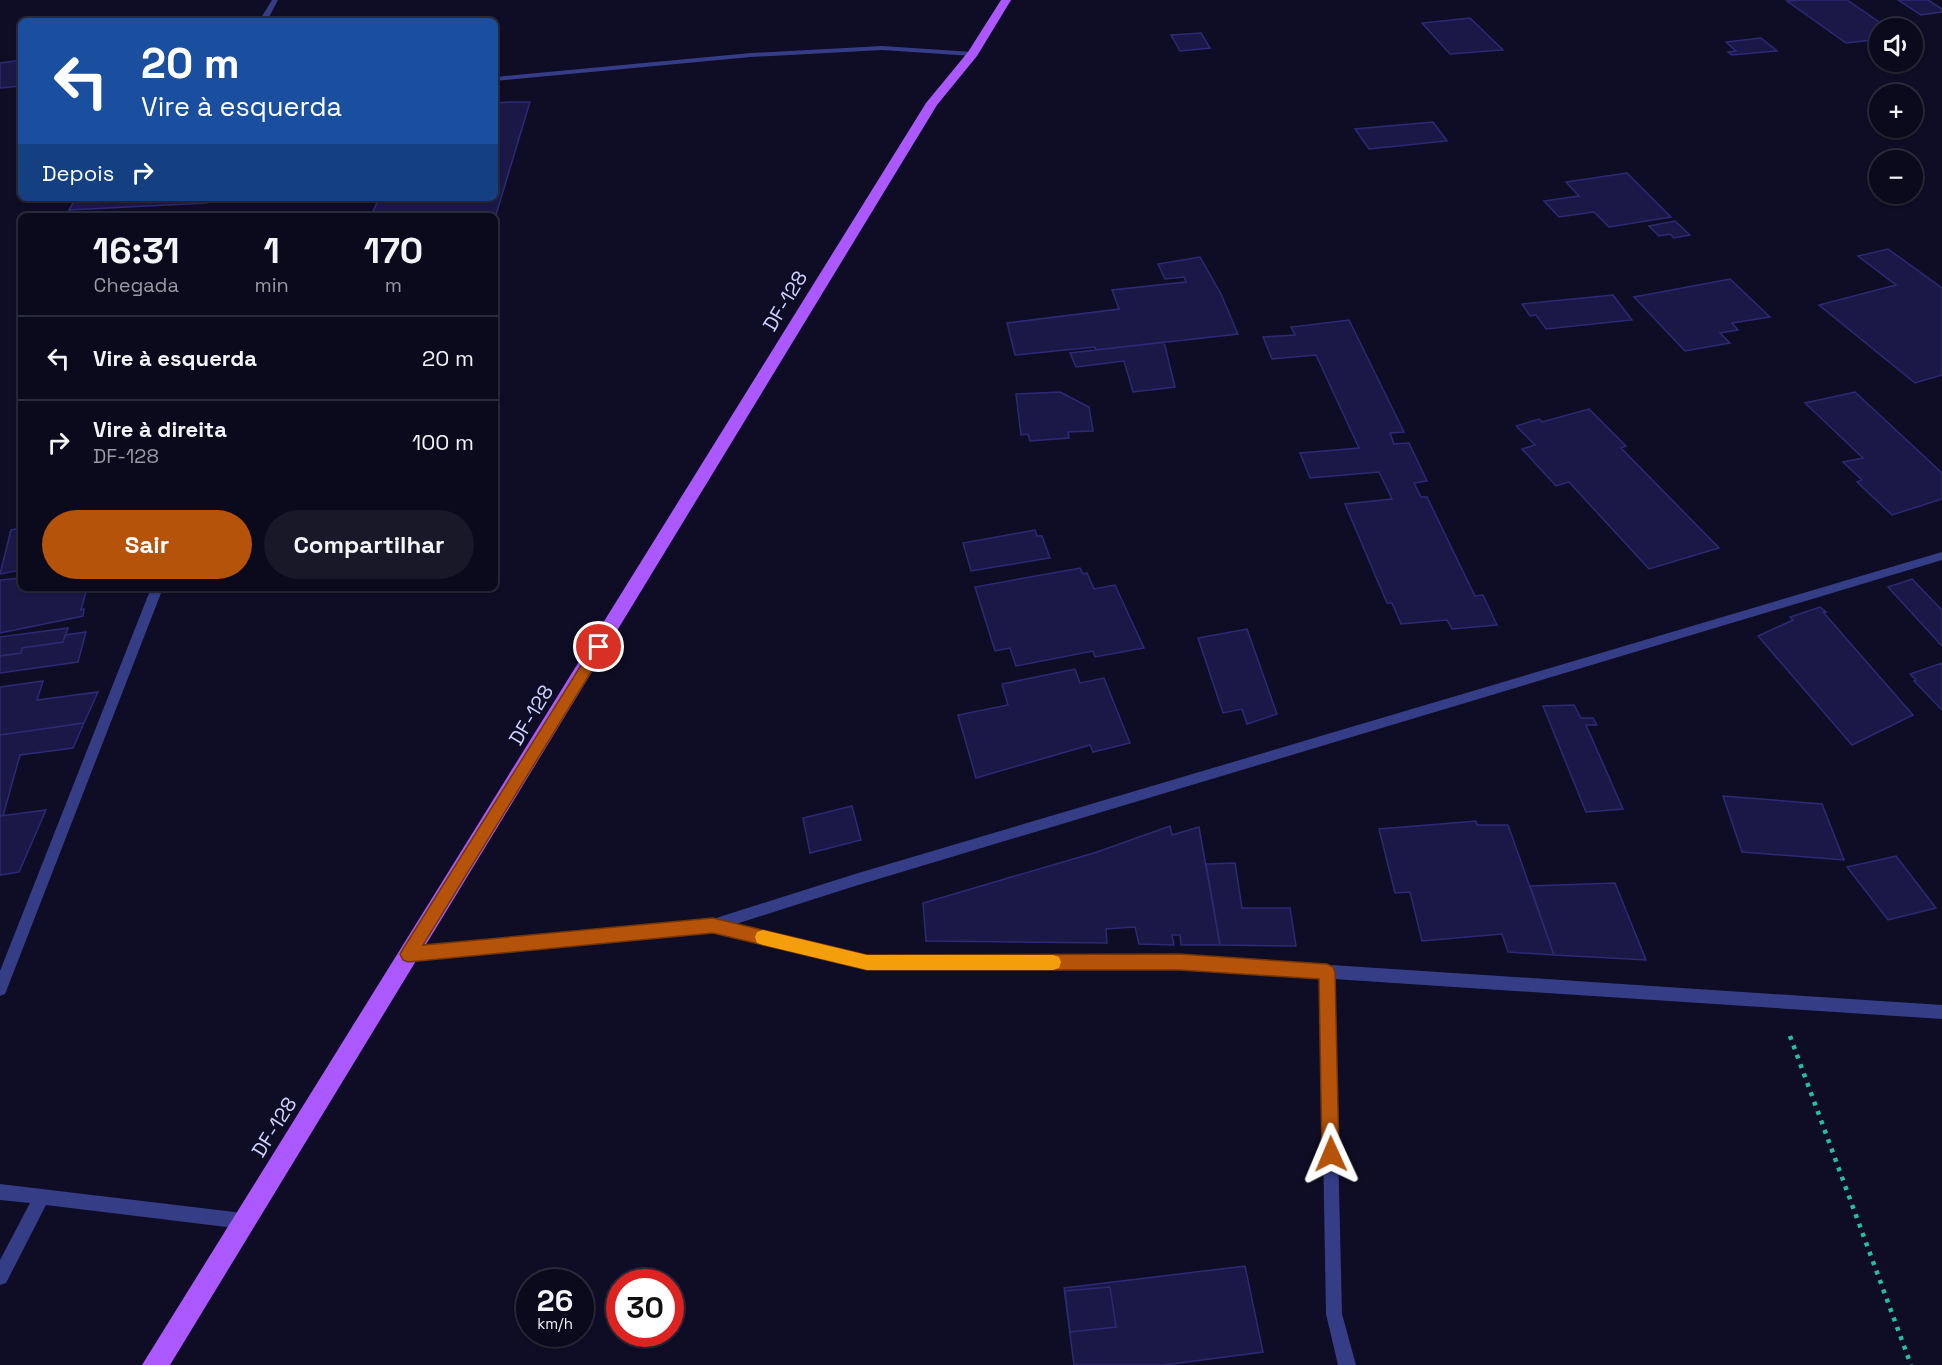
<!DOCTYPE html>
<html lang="pt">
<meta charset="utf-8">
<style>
body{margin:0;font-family:"Space Grotesk",sans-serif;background:#181829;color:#f1f3f6;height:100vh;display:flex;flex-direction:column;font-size:22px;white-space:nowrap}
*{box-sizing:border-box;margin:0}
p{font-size:20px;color:#999aa3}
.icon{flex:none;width:33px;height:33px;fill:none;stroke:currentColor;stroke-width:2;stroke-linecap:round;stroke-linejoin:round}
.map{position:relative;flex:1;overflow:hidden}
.drawer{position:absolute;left:18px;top:213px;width:480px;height:378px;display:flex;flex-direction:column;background:#0a0a1c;border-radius:9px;box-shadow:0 2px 4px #0004,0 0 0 2px #2a2b3b}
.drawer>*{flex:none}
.guide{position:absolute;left:18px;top:18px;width:480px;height:183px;border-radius:9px;box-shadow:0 2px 4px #0004,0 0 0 2px #2a2b3b;background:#1a4fa0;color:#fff;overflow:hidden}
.fabs{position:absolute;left:1869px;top:18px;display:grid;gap:12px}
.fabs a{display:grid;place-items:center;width:54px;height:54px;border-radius:50%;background:#0a0a1c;box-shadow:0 2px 4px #0004,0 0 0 2px #2a2b3b;font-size:30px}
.speed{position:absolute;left:516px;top:1269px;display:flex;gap:12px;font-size:30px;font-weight:700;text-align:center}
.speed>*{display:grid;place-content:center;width:78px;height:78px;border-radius:50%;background:#0a0a1c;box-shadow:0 2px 4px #0004,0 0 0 2px #2a2b3b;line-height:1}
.speed small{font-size:15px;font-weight:400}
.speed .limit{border:9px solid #d22;background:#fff;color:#111}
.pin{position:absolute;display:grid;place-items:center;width:51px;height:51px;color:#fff;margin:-26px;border:3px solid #fff;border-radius:50%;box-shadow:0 2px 6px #0007}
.me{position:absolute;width:66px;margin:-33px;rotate:359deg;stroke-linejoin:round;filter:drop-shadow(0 0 4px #0008)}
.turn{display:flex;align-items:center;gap:21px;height:126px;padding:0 24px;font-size:27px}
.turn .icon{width:78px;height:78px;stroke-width:2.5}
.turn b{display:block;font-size:42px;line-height:51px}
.then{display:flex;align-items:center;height:57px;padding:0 24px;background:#0003;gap:12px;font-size:22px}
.eta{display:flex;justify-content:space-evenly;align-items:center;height:102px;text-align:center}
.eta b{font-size:36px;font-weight:700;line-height:42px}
.button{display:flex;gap:12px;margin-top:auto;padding:12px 24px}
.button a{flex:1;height:69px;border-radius:36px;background:#b45309;color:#fff;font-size:24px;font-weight:700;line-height:69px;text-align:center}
.button a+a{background:#181829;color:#f1f3f6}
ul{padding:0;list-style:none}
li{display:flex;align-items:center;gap:18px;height:84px;padding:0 24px;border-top:2px solid #2a2b3b}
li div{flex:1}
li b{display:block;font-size:22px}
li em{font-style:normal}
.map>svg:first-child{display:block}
.building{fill:#1b1847;stroke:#2e2975;stroke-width:1.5}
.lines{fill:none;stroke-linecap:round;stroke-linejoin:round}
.path{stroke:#27bda0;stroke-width:4.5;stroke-dasharray:4 6;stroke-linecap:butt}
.street{fill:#353d87;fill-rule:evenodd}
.primary{fill:#ab58ff;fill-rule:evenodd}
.route{fill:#b45309;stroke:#753606;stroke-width:1.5}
.slow{fill:#f59e0b}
.labels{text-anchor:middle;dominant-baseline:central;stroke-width:4.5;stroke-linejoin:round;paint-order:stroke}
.street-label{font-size:20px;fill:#d1d2ff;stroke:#0e0d25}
</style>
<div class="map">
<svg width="1942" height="1365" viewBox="0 0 1942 1365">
<rect width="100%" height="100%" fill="#0e0d25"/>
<path class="building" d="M 1798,0 L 1847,0 L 1888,28 L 1880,28 L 1880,39 L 1846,43 L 1787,1 Z
M 1898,0 L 1928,0 L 1942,9 L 1942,12 L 1921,15 Z
M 1470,18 L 1503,50 L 1450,54 L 1422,23 Z
M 1201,33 L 1210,48 L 1180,51 L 1171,35 Z
M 1761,38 L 1777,51 L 1732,55 L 1728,52 L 1736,51 L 1726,42 Z
M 21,60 L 21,86 L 0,88 L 0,63 Z
M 510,102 L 530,102 L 495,218 L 371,216 L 379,198 L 495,198 L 495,103 Z
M 1433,122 L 1447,141 L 1369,149 L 1355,129 Z
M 1627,173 L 1671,217 L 1609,227 L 1594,212 L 1559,217 L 1544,201 L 1579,196 L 1566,182 Z
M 76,198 L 210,198 L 207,203 L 69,210 Z
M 1675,221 L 1690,235 L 1674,238 L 1670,234 L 1659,236 L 1649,226 Z
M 1888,249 L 1942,288 L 1942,375 L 1915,383 L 1819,305 L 1896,285 L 1858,256 Z
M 1200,257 L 1221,294 L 1238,334 L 1096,350 L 1095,347 L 1015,355 L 1007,323 L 1119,309 L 1112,290 L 1186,282 L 1184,277 L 1165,279 L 1158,264 Z
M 1730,279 L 1770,317 L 1732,323 L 1738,330 L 1720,333 L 1730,343 L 1685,351 L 1634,297 Z
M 1613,295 L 1632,320 L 1546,329 L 1536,315 L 1530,316 L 1522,304 Z
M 1349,320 L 1404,432 L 1390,433 L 1394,444 L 1409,443 L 1427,481 L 1414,483 L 1421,497 L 1427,497 L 1475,596 L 1483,595 L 1497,625 L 1452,629 L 1447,620 L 1401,624 L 1392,603 L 1387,603 L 1345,504 L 1392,499 L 1379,472 L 1310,478 L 1300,453 L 1359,448 L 1316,355 L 1272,359 L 1263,337 L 1295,335 L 1291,327 Z
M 1164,342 L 1175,387 L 1133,392 L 1124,361 L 1076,367 L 1070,353 Z
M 1060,392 L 1089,407 L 1093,431 L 1068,432 L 1069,438 L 1030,441 L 1028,434 L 1021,435 L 1016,394 Z
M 1855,392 L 1942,473 L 1942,499 L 1892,515 L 1857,482 L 1862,480 L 1843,462 L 1863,458 L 1805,403 Z
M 1589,409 L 1626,446 L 1621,448 L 1719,548 L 1649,569 L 1569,482 L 1556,486 L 1522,449 L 1535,445 L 1516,426 L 1539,419 L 1542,422 Z
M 21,528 L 21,570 L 0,574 L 11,530 Z
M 1035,530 L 1037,536 L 1042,536 L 1050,558 L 971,571 L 963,543 Z
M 1080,568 L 1083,574 L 1087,573 L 1094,589 L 1115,585 L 1144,648 L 1095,657 L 1093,651 L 1016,666 L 1010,648 L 995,651 L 975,587 Z
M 21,578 L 21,588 L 87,588 L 81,610 L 84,609 L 83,616 L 0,633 L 0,580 Z
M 1912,579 L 1942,610 L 1942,646 L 1888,587 Z
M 1820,607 L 1826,612 L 1823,612 L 1913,715 L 1852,745 L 1758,636 L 1793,620 L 1790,617 Z
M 68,628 L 63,642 L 22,648 L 21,653 L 0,656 L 0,637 Z
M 1247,629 L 1277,714 L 1247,724 L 1242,709 L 1223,713 L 1198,638 Z
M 86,632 L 78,662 L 0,673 L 0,656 L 21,653 L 22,648 L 63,642 L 65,635 Z
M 1942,663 L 1942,710 L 1914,681 L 1916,680 L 1910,674 Z
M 1075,669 L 1080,683 L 1104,678 L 1130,743 L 1093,752 L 1090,745 L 976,778 L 958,715 L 1008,705 L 1002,684 Z
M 43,681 L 37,700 L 98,692 L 84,723 L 0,735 L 0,687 Z
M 1574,705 L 1581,718 L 1593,718 L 1597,725 L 1586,725 L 1623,809 L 1586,812 L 1543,706 Z
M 84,723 L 73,748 L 20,755 L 3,816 L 0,816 L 0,735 Z
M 1723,796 L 1822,804 L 1844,860 L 1742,852 Z
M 852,806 L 861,840 L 810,853 L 803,818 Z
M 46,810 L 19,872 L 0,875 L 0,816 Z
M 1476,821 L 1477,825 L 1508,825 L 1554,955 L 1508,952 L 1502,934 L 1422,941 L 1410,892 L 1395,893 L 1379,829 Z
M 1170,826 L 1172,835 L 1199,827 L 1220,945 L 1181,945 L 1180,935 L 1172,935 L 1174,945 L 1139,944 L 1135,927 L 1106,929 L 1107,943 L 926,941 L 923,903 L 1097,852 Z
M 1896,856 L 1936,908 L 1888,920 L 1847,867 Z
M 1235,863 L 1242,908 L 1290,908 L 1296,946 L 1220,945 L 1206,864 Z
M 1615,883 L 1646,960 L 1554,955 L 1530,886 Z
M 1245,1266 L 1263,1352 L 1164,1365 L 1074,1365 L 1064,1288 Z
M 1110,1287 L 1116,1327 L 1070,1332 L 1065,1291 Z"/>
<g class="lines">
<path class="path" d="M 1790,1036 L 1911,1365"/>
<path class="street" d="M 272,0 L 278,0 L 267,21 L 259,21 Z
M 882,46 L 973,52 L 977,54 L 973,56 L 882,50 L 751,57 L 495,81 L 495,77 L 751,53 Z
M 1942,552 L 1942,560 L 855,886 L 736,924 L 867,956 L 1179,955 L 1942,1005 L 1942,1019 L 1334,979 L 1342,1314 L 1356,1365 L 1338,1365 L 1326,1314 L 1320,978 L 1179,969 L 867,970 L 713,931 L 408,961 L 403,959 L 401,954 L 403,949 L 408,947 L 713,919 L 855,874 Z
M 151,588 L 163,588 L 7,989 L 5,994 L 0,996 L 0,971 Z
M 0,1184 L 243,1213 L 249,1215 L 251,1221 L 249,1227 L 243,1229 L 46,1205 L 6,1283 L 0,1285 L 0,1260 L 30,1203 L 0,1200 Z"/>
<path class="primary" d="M 1001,0 L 1011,0 L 977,56 L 937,105 L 170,1365 L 142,1365 L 926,103 L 968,52 Z"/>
</g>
<path class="route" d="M 599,642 L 606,647 L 604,651 L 423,945 L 713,918 L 867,955 L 1179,954 L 1327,964 L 1333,967 L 1335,972 L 1339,1154 L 1337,1161 L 1331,1163 L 1324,1161 L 1322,1154 L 1319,979 L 1179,970 L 867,970 L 713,933 L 408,962 L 403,960 L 400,954 L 403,949 L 595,643 Z"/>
<path class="slow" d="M 763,930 L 867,955 L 1053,955 L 1059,957 L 1061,962 L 1059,968 L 1053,970 L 867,970 L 763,945 L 757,943 L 755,937 L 757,932 Z"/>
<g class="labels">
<g class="street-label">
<text transform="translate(785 301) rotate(-59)">DF-128</text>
<text transform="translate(531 715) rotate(-59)">DF-128</text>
<text transform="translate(274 1127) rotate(-58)">DF-128</text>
</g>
</g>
</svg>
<div class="fabs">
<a><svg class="icon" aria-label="sound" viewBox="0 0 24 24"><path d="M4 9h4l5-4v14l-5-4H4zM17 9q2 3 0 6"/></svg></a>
<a>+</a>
<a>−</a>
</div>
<div class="speed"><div>26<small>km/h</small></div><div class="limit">30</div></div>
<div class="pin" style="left:599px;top:647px;background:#d93025"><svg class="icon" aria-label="arrive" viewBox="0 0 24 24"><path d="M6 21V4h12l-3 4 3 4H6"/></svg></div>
<svg class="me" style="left:1331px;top:1154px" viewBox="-20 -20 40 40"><path d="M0-17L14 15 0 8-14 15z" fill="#b45309" stroke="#fff" stroke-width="4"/></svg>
<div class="guide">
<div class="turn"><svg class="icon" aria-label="left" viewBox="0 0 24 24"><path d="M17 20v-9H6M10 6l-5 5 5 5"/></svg><div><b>20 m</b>Vire à esquerda</div></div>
<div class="then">Depois<svg class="icon" aria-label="right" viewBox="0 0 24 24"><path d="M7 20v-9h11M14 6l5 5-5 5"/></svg></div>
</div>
<section class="drawer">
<div class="eta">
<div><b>16:31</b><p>Chegada</p></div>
<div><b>1</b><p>min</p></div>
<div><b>170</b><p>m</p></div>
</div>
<ul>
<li><svg class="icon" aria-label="left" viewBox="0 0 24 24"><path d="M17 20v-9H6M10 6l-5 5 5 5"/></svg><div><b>Vire à esquerda</b></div><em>20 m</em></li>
<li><svg class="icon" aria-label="right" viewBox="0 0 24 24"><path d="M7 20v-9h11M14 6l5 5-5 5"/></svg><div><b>Vire à direita</b><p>DF-128</p></div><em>100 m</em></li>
</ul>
<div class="button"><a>Sair</a><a>Compartilhar</a></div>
</section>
</div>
